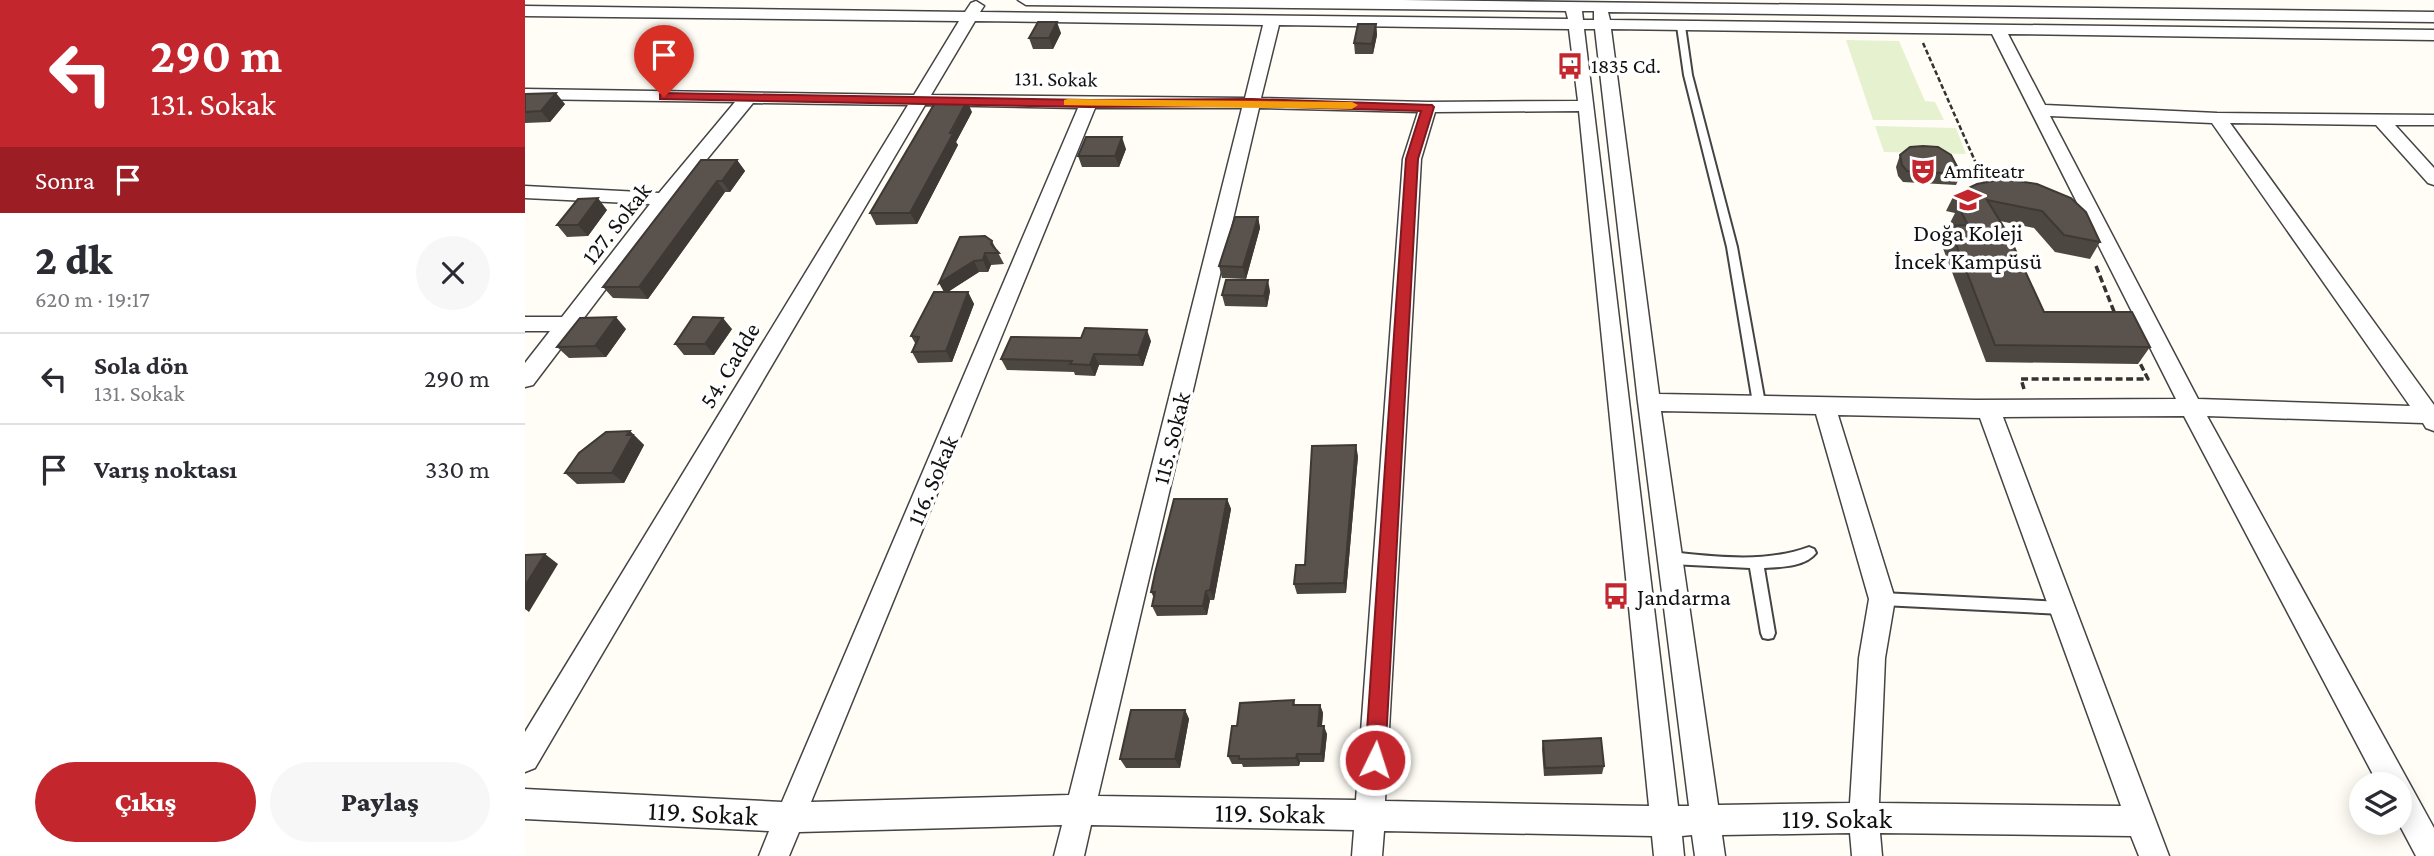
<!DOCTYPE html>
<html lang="tr">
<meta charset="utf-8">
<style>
body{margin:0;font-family:"Crimson Pro",serif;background:#f7f7f7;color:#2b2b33;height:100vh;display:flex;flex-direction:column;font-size:26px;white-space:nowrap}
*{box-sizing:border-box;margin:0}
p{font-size:23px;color:#7c7c81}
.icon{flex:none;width:38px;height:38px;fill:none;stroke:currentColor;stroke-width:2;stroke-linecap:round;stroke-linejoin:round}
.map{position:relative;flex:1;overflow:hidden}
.side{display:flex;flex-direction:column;background:#fff;width:525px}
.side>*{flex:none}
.top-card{background:#c4262e;color:#fff;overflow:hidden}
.controls{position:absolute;left:1824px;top:772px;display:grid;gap:14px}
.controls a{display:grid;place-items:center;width:63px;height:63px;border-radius:50%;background:#fff;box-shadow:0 4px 18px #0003;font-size:35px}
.pin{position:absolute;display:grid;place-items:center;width:60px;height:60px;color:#fff;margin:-72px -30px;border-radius:50% 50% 50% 0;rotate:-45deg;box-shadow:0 0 7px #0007}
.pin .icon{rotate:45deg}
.me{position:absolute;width:77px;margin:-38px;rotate:4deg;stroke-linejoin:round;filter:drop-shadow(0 0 5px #0008)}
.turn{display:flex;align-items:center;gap:24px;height:147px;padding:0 35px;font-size:32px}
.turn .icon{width:91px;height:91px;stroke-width:2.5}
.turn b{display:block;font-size:49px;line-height:60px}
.then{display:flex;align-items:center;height:66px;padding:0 35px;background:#0003;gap:14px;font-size:26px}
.round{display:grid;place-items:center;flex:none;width:74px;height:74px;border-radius:37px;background:#f7f7f7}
.overview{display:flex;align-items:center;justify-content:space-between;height:119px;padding:0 35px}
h1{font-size:42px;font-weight:800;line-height:52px}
.cta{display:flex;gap:14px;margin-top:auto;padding:14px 35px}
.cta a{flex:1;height:80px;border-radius:42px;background:#c4262e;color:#fff;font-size:28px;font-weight:800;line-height:80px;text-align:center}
.cta a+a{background:#f7f7f7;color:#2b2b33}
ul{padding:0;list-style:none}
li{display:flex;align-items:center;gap:21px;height:91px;padding:0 35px;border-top:2px solid #e1e1e2}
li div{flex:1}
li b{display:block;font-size:26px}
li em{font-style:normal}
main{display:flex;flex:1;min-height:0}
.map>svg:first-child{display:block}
.pitch{fill:#e6f2cf}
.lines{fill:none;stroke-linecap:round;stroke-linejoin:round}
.service-casing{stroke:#444;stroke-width:4}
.minor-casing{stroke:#444;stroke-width:3}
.path-far1{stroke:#333;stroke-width:2.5;stroke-dasharray:5 2.5;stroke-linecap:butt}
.path{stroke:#333;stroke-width:3.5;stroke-dasharray:7 3.5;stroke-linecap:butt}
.service{fill:#fff;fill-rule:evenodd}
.minor{fill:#fff;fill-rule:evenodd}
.wall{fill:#4d4742}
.shaded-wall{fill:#3f3936}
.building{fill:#5a524d;stroke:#3f3936;stroke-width:2}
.route{fill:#c4262e;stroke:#7f191e;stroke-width:2}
.slow{fill:#f59e0b}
.labels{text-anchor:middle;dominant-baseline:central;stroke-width:7;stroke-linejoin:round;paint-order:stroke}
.far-poi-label{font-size:21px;fill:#111;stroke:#fff;text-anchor:start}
.far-street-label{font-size:21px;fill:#111;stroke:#fff}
.street-label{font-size:24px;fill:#111;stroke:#fff}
.poi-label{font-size:24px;fill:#111;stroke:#fff}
.near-street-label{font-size:28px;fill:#111;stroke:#fff}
</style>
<main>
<section class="side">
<div class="top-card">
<div class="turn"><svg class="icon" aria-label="left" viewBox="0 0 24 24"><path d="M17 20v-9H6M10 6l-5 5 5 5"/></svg><div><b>290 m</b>131. Sokak</div></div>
<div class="then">Sonra<svg class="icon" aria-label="arrive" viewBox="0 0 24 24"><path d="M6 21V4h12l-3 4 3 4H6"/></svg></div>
</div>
<div class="overview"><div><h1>2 dk</h1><p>620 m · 19:17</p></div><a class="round"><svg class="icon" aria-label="close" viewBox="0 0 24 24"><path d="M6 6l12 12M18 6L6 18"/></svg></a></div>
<ul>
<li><svg class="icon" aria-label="left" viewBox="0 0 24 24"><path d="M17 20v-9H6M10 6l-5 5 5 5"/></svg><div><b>Sola dön</b><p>131. Sokak</p></div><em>290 m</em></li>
<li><svg class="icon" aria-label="arrive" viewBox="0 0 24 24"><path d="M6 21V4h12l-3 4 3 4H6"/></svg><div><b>Varış noktası</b></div><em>330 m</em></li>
</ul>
<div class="cta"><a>Çıkış</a><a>Paylaş</a></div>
</section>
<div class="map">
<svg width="1909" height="856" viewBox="0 0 1909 856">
<rect width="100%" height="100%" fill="#fffdf5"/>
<path class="pitch" d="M 1321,40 L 1374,41 L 1400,101 L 1410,102 L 1419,120 L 1348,120 Z
M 1350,126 L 1431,128 L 1441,154 L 1359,152 Z"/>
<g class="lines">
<defs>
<path id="service" d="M 1156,23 L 1160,26 L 1167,75 L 1212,247 L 1240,403 L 1234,408 L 1228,403 L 1202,247 L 1159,75 L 1152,26 Z
M 1284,547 L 1289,549 L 1291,553 C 1280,567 1256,567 1239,568 L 1250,633 L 1248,638 L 1243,639 L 1238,638 L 1236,633 L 1225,568 L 1146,564 L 1141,562 L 1139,558 L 1141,554 L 1146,552 C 1192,557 1241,563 1284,547 Z
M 1357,593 L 1537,602 L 1542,604 L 1544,608 L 1542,612 L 1537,614 L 1357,605 L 1352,603 L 1350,599 L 1352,595 Z"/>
<path id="minor" d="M 493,0 L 878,0 L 1909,12 L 1909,22 L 1083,12 L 1085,20 L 1909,30 L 1909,40 L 1483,34 L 1520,105 L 1692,113 L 1909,115 L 1909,125 L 1870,125 L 1909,168 L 1909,185 L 1903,183 L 1851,125 L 1705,123 L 1909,405 L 1909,431 L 1901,428 L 1898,423 L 1682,416 L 1909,828 L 1909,856 L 1891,856 L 1873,822 L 1874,784 L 1853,784 L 1659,416 L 1478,417 L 1644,856 L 1614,856 L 1606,836 L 1355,833 L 1357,856 L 1327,856 L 1325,833 L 1197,835 L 1200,856 L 1170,856 L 1167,835 L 1157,836 L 1159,856 L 1129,856 L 1127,836 L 859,831 L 857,856 L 827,856 L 829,830 L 566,825 L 559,856 L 529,856 L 537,825 L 274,832 L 264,856 L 234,856 L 244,831 L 0,819 L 0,789 L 257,802 L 553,108 L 400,105 L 10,768 L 0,772 L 0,732 L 383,105 L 228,103 L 146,203 L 8,385 L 0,387 L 0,363 L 25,331 L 0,331 L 0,317 L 37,317 L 125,204 L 0,198 L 0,186 L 134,193 L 210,102 L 0,99 L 0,89 L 389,95 L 434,21 L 0,16 L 0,6 L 440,12 L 446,3 L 451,1 L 459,6 L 455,12 L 1043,19 L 1041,11 L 501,5 ZM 1057,11 L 1069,11 L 1069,20 L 1058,20 ZM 450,21 L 738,25 L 720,98 L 406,95 ZM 754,25 L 1044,29 L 1053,101 L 903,102 L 736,98 ZM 1059,29 L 1070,29 L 1113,402 L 1164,806 L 1153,806 ZM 1086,29 L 1467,34 L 1651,399 L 1451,400 L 1134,394 ZM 570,108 L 717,108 L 544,795 L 286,802 ZM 734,108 L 893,112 L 878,159 L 831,800 L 573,796 ZM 1054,111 L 1124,806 L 860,801 L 896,159 L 910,112 ZM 1525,116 L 1687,123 L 1885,406 L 1673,399 ZM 1136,411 L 1291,414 L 1344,599 L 1334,658 L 1325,803 L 1193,805 ZM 1313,415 L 1455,418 L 1596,806 L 1354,803 L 1360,658 L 1370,599 Z"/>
</defs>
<use href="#service" class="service-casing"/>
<use href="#minor" class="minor-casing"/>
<path class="path-far1" d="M 1398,43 L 1461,186"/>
<path class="path" d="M 1571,266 L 1590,314
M 1499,389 L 1496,379 L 1623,379 L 1613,359"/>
<use href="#service" class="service"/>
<use href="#minor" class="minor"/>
</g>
<path class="wall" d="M 851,24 L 852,35 L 848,54 L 830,54 L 829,43 Z
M 536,33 L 528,49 L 508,49 L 504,38 Z
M 0,94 L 40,104 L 25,122 L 0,123 Z
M 447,112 L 431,142 L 433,145 L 392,224 L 351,225 L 345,213 Z
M 601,149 L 594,167 L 557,167 L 553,156 Z
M 1375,155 L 1436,174 L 1431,185 L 1378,182 L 1373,176 L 1371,167 Z
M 212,160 L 220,171 L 205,192 L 200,192 L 123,299 L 88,298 L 78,287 Z
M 1478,179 L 1575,242 L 1565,259 L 1530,252 L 1509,228 L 1475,221 L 1519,312 L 1625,347 L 1613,364 L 1461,362 L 1416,243 L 1424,226 L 1427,226 L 1425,223 L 1430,213 L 1421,211 L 1429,195 Z
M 82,210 L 63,236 L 42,237 L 32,225 Z
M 733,217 L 735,228 L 721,279 L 697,278 L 694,266 Z
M 467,241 L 479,264 L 466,265 L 463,272 L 454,272 L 422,292 L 443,292 L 449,304 L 427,362 L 393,363 L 387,352 L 390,343 L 386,336 L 419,292 Z
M 745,291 L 742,307 L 700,306 L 697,295 Z
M 101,329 L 81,357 L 44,358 L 32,347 Z
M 207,329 L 189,355 L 159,355 L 150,344 Z
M 626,341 L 618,366 L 574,365 L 570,376 L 550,375 L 549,372 L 482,370 L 476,359 Z
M 105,431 L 119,445 L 99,483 L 52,484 L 40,473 Z
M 833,456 L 821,593 L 772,594 L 769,584 L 780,565 Z
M 702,499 L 706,509 L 689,600 L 685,600 L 682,615 L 632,616 L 627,606 L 629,598 L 626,592 Z
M 769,700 L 770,705 L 795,705 L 798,713 L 797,726 L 802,734 L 799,762 L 775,762 L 774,766 L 718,767 L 717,764 L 707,764 L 703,756 Z
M 660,710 L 664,719 L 655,768 L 601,768 L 595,759 Z
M 1018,741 L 1079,766 L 1077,774 L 1019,776 L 1017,749 Z"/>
<path class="shaded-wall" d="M 532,22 L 536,33 L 528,49 L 524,38 Z
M 851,24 L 852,35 L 848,54 L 847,44 Z
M 31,93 L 40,104 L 25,122 L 16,111 Z
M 442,101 L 447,112 L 431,142 L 433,145 L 392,224 L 385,213 Z
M 597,137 L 601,149 L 594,167 L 590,156 Z
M 212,160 L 220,171 L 205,192 L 197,181 Z
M 192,181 L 200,192 L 123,299 L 114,287 Z
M 73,198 L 82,210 L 63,236 L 53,225 Z
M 733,217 L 735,228 L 721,279 L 718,267 Z
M 460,253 L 466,265 L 463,272 L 458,260 Z
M 449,261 L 454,272 L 420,294 L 414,283 Z
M 743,280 L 745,291 L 742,307 L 739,296 Z
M 443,292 L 449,304 L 427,362 L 421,351 Z
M 91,317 L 101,329 L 81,357 L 70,346 Z
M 198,318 L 207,329 L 189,355 L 180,344 Z
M 622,330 L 626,341 L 618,366 L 613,355 Z
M 569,354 L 574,365 L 570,376 L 565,365 Z
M 105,431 L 119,445 L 99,483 L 87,473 L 102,435 Z
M 831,445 L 833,456 L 821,593 L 819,583 Z
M 702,499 L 706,509 L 689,600 L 685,590 Z
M 20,554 L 33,564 L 4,612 L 0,609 L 0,586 Z
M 681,591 L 685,600 L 682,615 L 678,606 Z
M 795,705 L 798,713 L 796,734 L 793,726 Z
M 660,710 L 664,719 L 655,768 L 650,759 Z
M 799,726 L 802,734 L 799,762 L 796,754 Z
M 772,754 L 775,762 L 774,766 L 771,758 Z"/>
<path class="building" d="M 513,22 L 532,22 L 524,38 L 504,38 Z
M 833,24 L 851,24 L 847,44 L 829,43 Z
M 31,93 L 16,111 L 0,112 L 0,94 Z
M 411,101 L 442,101 L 425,133 L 428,134 L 385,213 L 345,213 Z
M 561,137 L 597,137 L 590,156 L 553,156 Z
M 1398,146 L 1413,147 L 1426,155 L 1436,174 L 1382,171 L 1377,165 L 1375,155 L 1385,147 Z
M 176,160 L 212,160 L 197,181 L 192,181 L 114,287 L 78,287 Z
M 1478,179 L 1512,184 L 1546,198 L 1561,212 L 1575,242 L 1539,235 L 1517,211 L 1462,200 L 1483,234 L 1519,312 L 1607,312 L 1625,347 L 1470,345 L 1424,226 L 1443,225 L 1433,206 L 1438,196 L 1429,195 L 1452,184 Z
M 73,198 L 53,225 L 32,225 L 53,199 Z
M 710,217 L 733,217 L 718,267 L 694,266 Z
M 460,236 L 467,241 L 466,244 L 474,253 L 460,253 L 458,260 L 449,261 L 414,283 L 435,237 Z
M 701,280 L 743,280 L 739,296 L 697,295 Z
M 409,292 L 443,292 L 421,351 L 387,352 L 394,337 L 386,336 Z
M 91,317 L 70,346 L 32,347 L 55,318 Z
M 168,317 L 198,318 L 180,344 L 150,344 Z
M 560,328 L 622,330 L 613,355 L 569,354 L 565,365 L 545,364 L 547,361 L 476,359 L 486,337 L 556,338 Z
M 105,431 L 102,435 L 108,435 L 87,473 L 40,473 L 54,453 L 81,432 Z
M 831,445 L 819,583 L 769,584 L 771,565 L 780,565 L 787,446 Z
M 649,499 L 702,499 L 685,590 L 681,591 L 678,606 L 627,606 L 630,592 L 626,592 L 630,573 Z
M 20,554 L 0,586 L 0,555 Z
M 769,700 L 768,705 L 795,705 L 793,726 L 799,726 L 796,754 L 772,754 L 771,758 L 714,759 L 714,756 L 703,756 L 707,726 L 712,726 L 715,703 Z
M 606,710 L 660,710 L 650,759 L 595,759 Z
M 1076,738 L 1079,766 L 1020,768 L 1018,741 Z"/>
<path class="route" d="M 139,93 L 564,100 L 727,99 L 907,105 L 909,107 L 893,159 L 860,760 L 857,766 L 850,769 L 843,766 L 840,760 L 881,159 L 896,111 L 727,106 L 564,107 L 135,99 L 135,94 Z"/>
<path class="slow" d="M 543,99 L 827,102 L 833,105 L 827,109 L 539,105 L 539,100 Z"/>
<defs>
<symbol id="bus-bare" viewBox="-9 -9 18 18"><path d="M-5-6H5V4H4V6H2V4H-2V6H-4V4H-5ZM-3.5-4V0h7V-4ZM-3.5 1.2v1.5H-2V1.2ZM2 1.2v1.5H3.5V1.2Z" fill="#c4262e" stroke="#fff" stroke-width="2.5" paint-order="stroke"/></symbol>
<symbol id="theatre-bare" viewBox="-9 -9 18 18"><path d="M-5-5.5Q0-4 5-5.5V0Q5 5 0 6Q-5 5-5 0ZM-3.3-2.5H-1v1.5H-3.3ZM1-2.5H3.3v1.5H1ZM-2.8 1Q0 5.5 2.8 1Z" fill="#c4262e" stroke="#fff" stroke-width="2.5" paint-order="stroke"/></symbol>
<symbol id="school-bare" viewBox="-9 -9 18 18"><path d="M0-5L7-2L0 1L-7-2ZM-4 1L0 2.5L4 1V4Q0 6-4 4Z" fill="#c4262e" stroke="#fff" stroke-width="2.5" paint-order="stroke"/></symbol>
</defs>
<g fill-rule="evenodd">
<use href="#bus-bare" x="1026" y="47" width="38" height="38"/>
<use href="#theatre-bare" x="1379" y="152" width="38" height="38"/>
<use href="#school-bare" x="1424" y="181" width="38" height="38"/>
<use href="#bus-bare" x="1072" y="577" width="38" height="38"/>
</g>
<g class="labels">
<g class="far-poi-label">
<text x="1066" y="66">1835 Cd.</text>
<text x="1419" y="171">Amfiteatr</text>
</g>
<g class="far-street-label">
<text transform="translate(531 79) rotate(1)">131. Sokak</text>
</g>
<g class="street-label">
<text transform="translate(91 223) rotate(-52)">127. Sokak</text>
<text transform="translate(204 365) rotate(-59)">54. Cadde</text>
<text transform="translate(646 438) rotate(-76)">115. Sokak</text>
<text transform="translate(407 480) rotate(-67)">116. Sokak</text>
</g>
<g class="poi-label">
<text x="1443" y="232">Doğa Koleji<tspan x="1443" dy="28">İncek Kampüsü</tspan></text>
<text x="1112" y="596" text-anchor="start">Jandarma</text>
</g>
<g class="near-street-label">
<text transform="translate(178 813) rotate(3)">119. Sokak</text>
<text transform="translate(745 813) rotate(1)">119. Sokak</text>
<text x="1312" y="818">119. Sokak</text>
</g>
</g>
</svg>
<div class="controls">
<a><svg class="icon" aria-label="layers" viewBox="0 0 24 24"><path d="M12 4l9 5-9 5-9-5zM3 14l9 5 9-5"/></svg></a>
</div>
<div class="pin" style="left:139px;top:97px;background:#d93025"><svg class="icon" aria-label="arrive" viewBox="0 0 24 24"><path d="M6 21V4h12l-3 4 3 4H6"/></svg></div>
<svg class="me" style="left:850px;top:760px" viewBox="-20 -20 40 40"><circle r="17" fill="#c4262e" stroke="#fff" stroke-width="3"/><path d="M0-11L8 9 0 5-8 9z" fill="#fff"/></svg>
</div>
</main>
